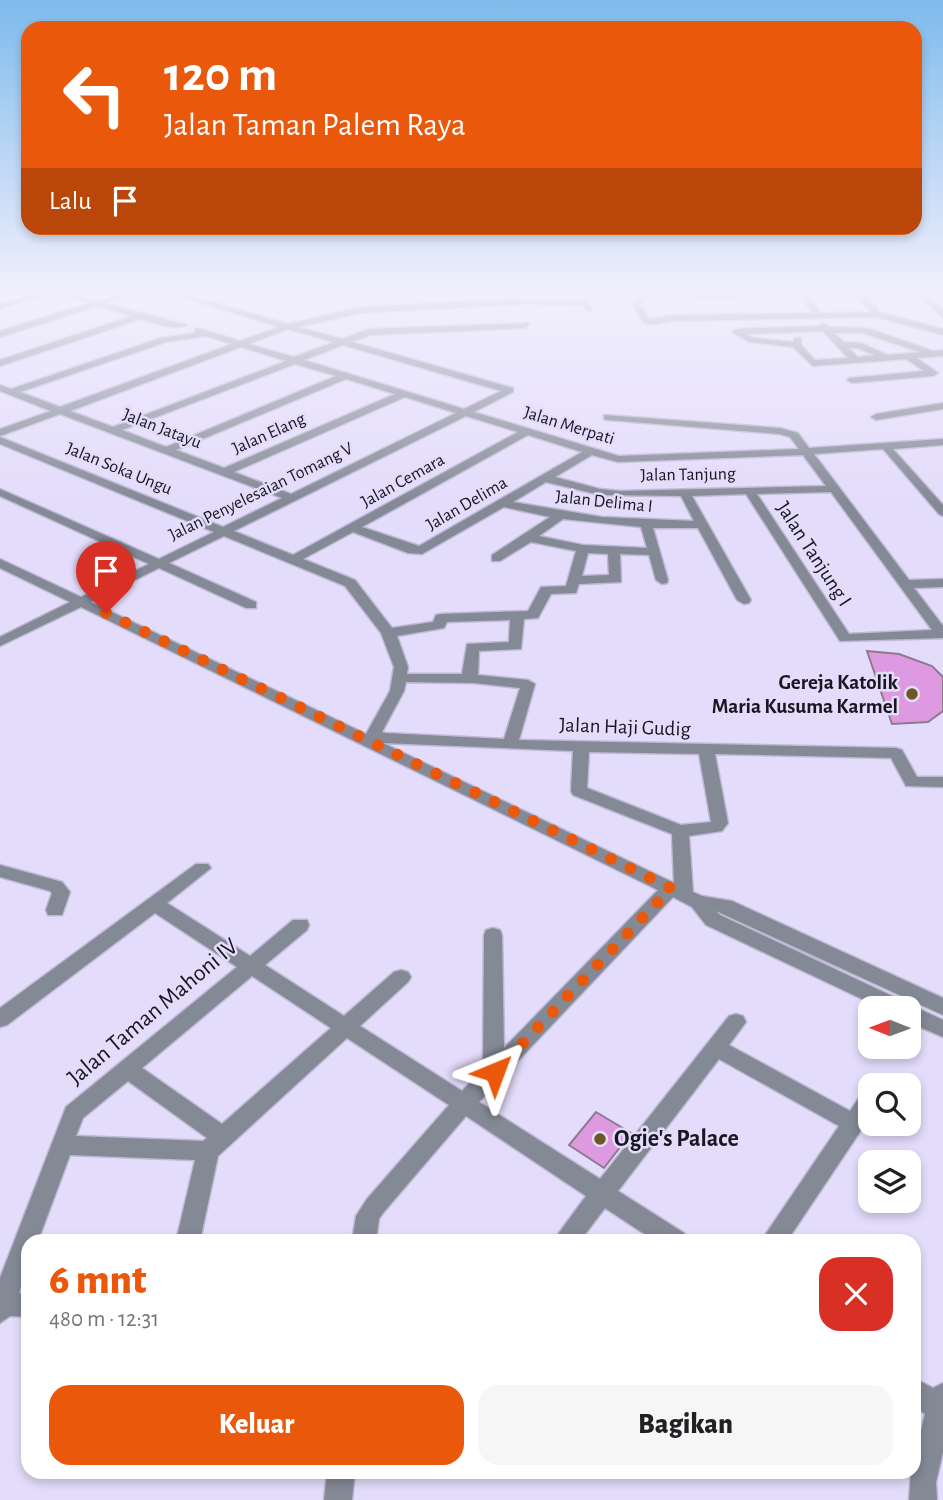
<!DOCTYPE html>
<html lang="id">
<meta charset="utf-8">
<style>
body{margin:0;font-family:"Alegreya Sans",sans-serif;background:#f6f6f6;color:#202124;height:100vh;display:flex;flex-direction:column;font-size:26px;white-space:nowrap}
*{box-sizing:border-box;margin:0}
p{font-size:23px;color:#757577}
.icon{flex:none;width:38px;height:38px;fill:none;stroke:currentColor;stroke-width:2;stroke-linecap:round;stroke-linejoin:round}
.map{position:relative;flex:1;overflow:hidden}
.side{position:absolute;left:21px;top:1234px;width:900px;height:245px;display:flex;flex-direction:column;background:#fff;border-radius:21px;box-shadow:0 4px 10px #0003}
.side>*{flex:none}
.banner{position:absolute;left:21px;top:21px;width:901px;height:214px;border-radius:21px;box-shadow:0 4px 10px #0003;background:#ea580c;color:#fff;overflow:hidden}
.needle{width:46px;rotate:271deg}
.controls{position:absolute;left:858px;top:996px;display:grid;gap:14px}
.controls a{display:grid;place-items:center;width:63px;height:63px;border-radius:14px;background:#fff;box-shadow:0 4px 10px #0003;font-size:35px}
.pin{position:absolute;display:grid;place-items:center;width:60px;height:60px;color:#fff;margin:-72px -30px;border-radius:50% 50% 50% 0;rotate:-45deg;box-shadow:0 0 7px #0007}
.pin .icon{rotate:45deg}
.me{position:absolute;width:77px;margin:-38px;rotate:44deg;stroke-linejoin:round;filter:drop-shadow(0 0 5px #0008)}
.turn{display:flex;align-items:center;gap:24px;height:147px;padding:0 28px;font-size:32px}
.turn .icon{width:91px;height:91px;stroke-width:2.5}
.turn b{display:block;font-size:49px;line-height:60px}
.then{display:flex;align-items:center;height:66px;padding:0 28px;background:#0003;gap:14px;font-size:26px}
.round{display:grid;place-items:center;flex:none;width:74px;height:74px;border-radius:21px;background:#f6f6f6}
.headline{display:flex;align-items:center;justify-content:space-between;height:119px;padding:0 28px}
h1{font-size:42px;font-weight:800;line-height:52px;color:#ea580c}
.cta{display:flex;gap:14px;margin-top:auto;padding:14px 28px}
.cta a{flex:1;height:80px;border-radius:21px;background:#ea580c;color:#fff;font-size:28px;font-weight:800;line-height:80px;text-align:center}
.cta a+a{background:#f6f6f6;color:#202124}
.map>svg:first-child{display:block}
.building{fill:#dd9ae0;stroke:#8f798f;stroke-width:2}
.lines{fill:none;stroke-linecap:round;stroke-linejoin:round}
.minor-casing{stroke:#bfb8d4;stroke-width:3}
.minor{fill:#838995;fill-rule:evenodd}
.route{stroke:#ea580c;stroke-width:12;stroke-dasharray:0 21.6}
.poi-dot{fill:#6d5726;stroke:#e3dcfb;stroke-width:2.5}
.labels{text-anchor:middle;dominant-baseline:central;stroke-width:5;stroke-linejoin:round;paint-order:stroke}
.far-street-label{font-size:18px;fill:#191621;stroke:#e3dcfb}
.street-label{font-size:21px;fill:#191621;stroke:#e3dcfb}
.poi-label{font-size:21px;font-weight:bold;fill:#191621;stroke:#e3dcfb;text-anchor:end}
.near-street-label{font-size:24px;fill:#191621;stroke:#e3dcfb}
.near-poi-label{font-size:24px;font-weight:bold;fill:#191621;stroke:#e3dcfb;text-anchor:start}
</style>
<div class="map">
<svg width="943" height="1500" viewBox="0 0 943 1500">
<rect width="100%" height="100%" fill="#e3dcfb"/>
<path class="building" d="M 867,651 L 899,654 L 932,666 L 943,677 L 943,711 L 928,722 L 892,724 Z
M 596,1112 L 631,1133 L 604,1168 L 569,1145 Z"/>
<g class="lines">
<defs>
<path id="minor" d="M 38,292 L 52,292 L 0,309 L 0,304 Z
M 57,292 C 71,292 83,300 97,300 C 108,301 122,292 136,292 L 106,303 L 187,325 C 175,331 154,323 141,319 L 0,366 L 0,360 L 132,316 L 98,306 L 0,337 L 0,331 L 89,303 Z
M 164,292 L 179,292 L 288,324 L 361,307 L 512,299 L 589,301 L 592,309 L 588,312 L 583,305 L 524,304 L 361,313 L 298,327 L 342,339 L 369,329 L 528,323 L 529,325 L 525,328 L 370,335 L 352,342 L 513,388 L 513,392 L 474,412 L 619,456 L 799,449 L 790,437 L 779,434 L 608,420 L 604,419 L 604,415 L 780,428 L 798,433 L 809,448 L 943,439 L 943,445 L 893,449 L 943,505 L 943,516 L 939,514 L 883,449 L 814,454 L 909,580 L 943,579 L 943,587 L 914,588 L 943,626 L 943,638 L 840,641 L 746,494 L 692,496 L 751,600 L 749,603 L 744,604 L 737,600 L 698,528 L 653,528 L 668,580 L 667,583 L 662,584 L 656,580 L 649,555 L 620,554 L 621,582 L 579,584 L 576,593 L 551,594 L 538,618 L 524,619 L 521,649 L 479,651 L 478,675 L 528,680 L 535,684 L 519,740 L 896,748 L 902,750 L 917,777 L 943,777 L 943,787 L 906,786 L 891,758 L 715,754 L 728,823 L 722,831 L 689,836 L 693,892 L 702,896 L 732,901 L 943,998 L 943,1015 L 716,911 L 720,915 L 943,1020 L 943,1037 L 908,1022 L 908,1008 L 881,1008 L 706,925 L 692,907 L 673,897 L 479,1102 L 600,1179 L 729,1016 L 736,1014 L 743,1016 L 746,1022 L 729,1045 L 850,1111 L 862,1093 L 870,1090 L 870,1117 L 787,1241 L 761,1241 L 839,1126 L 719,1059 L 618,1191 L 684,1233 L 688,1241 L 655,1241 L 605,1208 L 580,1241 L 553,1241 L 586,1196 L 466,1116 L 383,1213 L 379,1219 L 376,1241 L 352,1241 L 356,1216 L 367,1199 L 449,1105 L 347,1038 L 218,1156 L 200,1241 L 176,1241 L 195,1160 L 70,1155 L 38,1241 L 28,1241 L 28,1269 L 19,1293 L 28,1293 L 28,1317 L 10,1316 L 0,1323 L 0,1278 L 66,1107 L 237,967 L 155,913 L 7,1025 L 0,1027 L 0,1008 L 196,864 L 208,864 L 211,868 L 167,903 L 250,956 L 293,920 L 307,920 L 309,925 L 307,930 L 265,965 L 344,1016 L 394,972 L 401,970 L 408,972 L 411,977 L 408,982 L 360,1026 L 462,1091 L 483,1069 L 484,935 L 486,930 L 493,928 L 500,930 L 502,935 L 504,1048 L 658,890 L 81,607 L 0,646 L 0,637 L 70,602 L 0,568 L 0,559 L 81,597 L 149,564 L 0,496 L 0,489 L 159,559 L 214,532 L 0,444 L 0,437 L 223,527 L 282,498 L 60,414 L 0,436 L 0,429 L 51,411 L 0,391 L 0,385 L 11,389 L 161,338 L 195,333 L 195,329 L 198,328 L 240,341 L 279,327 ZM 288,329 L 334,342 L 294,357 L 249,344 ZM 206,336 L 232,344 L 60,407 L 20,392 L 166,342 ZM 343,345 L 501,391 L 464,409 L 304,360 ZM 241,347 L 286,361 L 113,427 L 70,411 ZM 295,364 L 336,376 L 166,447 L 122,430 ZM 346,379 L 395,394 L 224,468 L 176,450 ZM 405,397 L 456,413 L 291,494 L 234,472 ZM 466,416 L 518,432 L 293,555 L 234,531 ZM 528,435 L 582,452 L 419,546 L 362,527 ZM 592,455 L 618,462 L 803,455 L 826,486 L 620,491 L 600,489 L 555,477 ZM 546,482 L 600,495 L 681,496 L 694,521 L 602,517 L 513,502 ZM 831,492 L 932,630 L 849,634 L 757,494 ZM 504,507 L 550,517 L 492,555 L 492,561 L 500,561 L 531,542 L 576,551 L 566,586 L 541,587 L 528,611 L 441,614 L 436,615 L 433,622 L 392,628 L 355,580 L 303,559 L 353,532 L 408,553 L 422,554 ZM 563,519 L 641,527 L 647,548 L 583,545 L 539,536 ZM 224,536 L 345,586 L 381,633 L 394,667 L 390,691 L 366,734 L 91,602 L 159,568 L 246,608 L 256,608 L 256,602 L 169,563 ZM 588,553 L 608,554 L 609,575 L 582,576 ZM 510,620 L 509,642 L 467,644 L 462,674 L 407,674 L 408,667 L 397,636 L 444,628 L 447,622 ZM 406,682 L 474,683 L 520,688 L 504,739 L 385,733 L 382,732 L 404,691 ZM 383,743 L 573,751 L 571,791 L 573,795 L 672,834 L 674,883 ZM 589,752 L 699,754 L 711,822 L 681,825 L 587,788 ZM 252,976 L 331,1028 L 222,1124 L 142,1068 ZM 128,1081 L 207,1138 L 203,1141 L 76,1136 L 83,1118 Z
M 644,292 L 654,292 L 640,304 L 649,319 L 673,315 L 813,313 L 804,302 L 802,292 L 810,292 L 812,302 L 821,313 L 871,312 L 851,292 C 864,292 874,301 879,312 L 943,329 L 943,335 L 876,317 L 673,321 C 644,325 646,330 632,303 Z
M 692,292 L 739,292 L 739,295 L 735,297 L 698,298 Z
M 923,293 L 943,292 L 929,296 L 943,310 L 943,318 L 920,297 Z
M 823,323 L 829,327 L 867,328 L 933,351 L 943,350 L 943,356 L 917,358 L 938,373 L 933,376 L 852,383 L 847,380 L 849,378 L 924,371 L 906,359 L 813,366 L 793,347 L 749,342 L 732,332 L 736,329 L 819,326 ZM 823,331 L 848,358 L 815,360 L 801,345 L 801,338 L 795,338 L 793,342 L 754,338 L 747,334 ZM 834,333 L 863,333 L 920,352 L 888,355 L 861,343 L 844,342 ZM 849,348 L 857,348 L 875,355 L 858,357 Z
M 943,403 L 943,409 L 876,420 L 871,417 L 876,414 Z
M 0,865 L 62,882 L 70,892 L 62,915 L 48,915 L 46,910 L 52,893 L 50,891 L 0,877 Z
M 914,1378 L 933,1388 L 943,1383 L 943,1452 L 936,1482 L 937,1500 L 909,1500 L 911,1472 L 914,1472 L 914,1460 L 925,1414 L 914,1406 Z
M 327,1472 L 355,1472 L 352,1500 L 324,1500 Z"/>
</defs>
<use href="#minor" class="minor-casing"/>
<use href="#minor" class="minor"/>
</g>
<linearGradient id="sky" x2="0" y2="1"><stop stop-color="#7dbbec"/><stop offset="0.58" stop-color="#f2effd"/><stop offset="1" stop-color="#f2effd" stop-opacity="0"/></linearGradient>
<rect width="943" height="502" fill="url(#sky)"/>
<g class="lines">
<path class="route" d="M 106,613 L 671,888 L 495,1072"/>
</g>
<g class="poi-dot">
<circle cx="912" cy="694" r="7"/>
<circle cx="600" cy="1139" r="7"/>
</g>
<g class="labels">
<g class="far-street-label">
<text transform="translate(569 426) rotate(17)">Jalan Merpati</text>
<text transform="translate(162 429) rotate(21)">Jalan Jatayu</text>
<text transform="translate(269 434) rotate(-24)">Jalan Elang</text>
<text transform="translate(119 469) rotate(22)">Jalan Soka Ungu</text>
<text transform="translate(688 475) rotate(-1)">Jalan Tanjung</text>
<text transform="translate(403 481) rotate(-29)">Jalan Cemara</text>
<text transform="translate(261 492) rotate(-26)">Jalan Penyelesaian Tomang V</text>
<text transform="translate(604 502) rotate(6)">Jalan Delima I</text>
<text transform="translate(467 504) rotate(-30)">Jalan Delima</text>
</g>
<g class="street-label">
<text transform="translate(814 554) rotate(57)">Jalan Tanjung I</text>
<text transform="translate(625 727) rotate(2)">Jalan Haji Gudig</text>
</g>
<g class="poi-label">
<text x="898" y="682">Gereja Katolik<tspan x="898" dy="24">Maria Kusuma Karmel</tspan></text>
</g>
<g class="near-street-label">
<text transform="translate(153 1012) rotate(-40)">Jalan Taman Mahoni IV</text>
</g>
<g class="near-poi-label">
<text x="614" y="1139">Ogie's Palace</text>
</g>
</g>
</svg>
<div class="controls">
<a><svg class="needle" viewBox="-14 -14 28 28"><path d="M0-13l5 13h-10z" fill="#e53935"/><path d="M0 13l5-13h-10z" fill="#757577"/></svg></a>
<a><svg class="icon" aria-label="search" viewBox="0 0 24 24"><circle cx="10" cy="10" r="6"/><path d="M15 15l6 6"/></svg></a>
<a><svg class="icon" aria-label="layers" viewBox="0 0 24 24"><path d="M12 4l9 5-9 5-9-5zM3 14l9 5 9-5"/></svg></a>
</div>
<div class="pin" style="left:106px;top:613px;background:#d93025"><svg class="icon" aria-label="arrive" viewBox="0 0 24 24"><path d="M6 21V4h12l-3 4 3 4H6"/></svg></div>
<svg class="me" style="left:495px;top:1072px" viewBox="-20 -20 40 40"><path d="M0-17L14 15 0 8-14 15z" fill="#ea580c" stroke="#fff" stroke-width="4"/></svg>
<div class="banner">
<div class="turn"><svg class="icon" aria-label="left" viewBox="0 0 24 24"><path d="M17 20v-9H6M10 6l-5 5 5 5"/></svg><div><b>120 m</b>Jalan Taman Palem Raya</div></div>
<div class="then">Lalu<svg class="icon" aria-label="arrive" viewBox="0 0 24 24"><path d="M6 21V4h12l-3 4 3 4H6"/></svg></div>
</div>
<section class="side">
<div class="headline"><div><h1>6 mnt</h1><p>480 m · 12:31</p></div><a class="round" style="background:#d93025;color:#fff"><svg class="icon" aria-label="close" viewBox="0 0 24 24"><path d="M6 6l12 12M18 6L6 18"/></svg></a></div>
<div class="cta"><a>Keluar</a><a>Bagikan</a></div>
</section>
</div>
